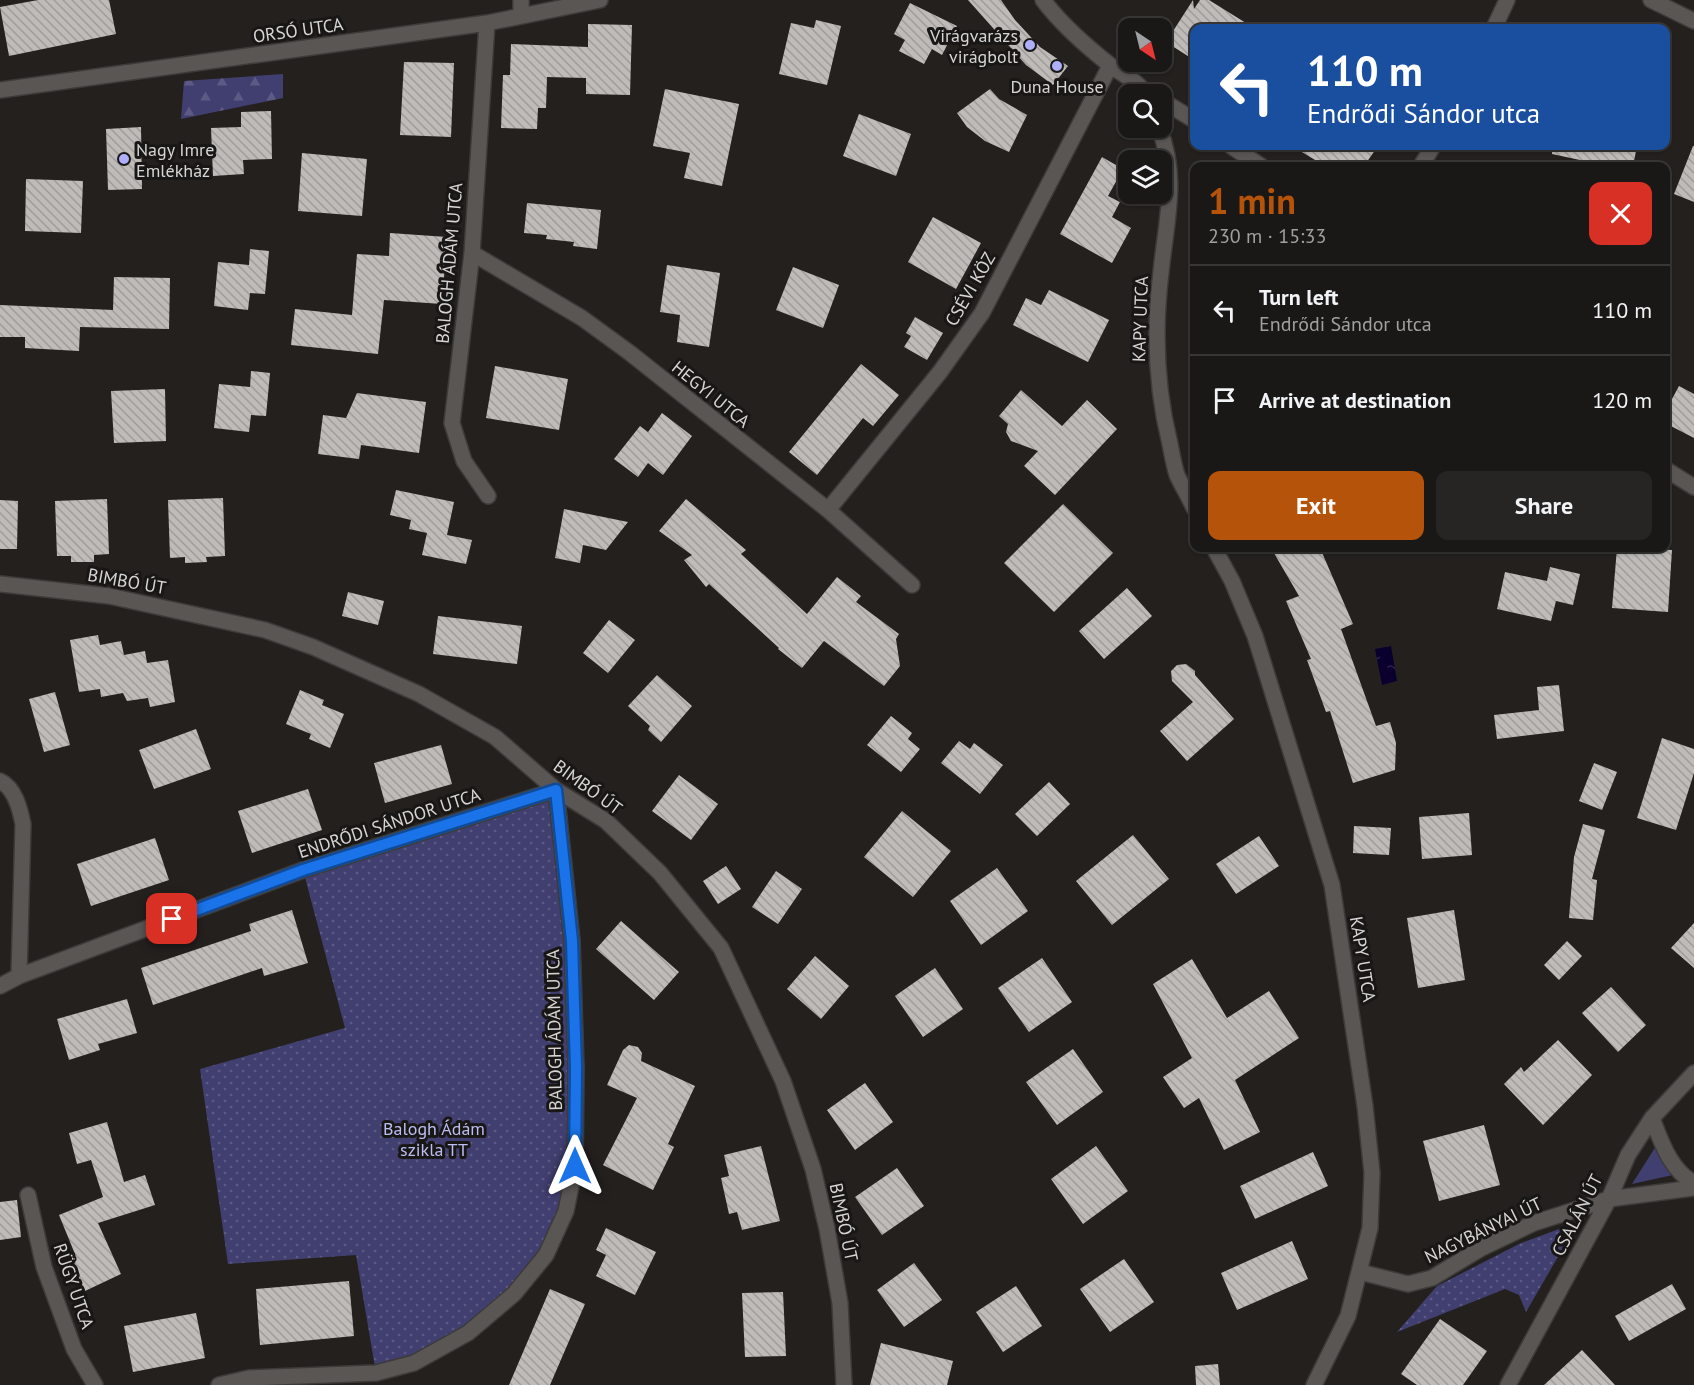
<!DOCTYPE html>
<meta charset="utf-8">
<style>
body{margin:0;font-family:"PT Sans",sans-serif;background:#272523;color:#f1f3f6;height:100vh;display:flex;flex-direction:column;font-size:22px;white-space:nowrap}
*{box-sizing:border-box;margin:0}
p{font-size:20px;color:#9fa0a1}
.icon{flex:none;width:33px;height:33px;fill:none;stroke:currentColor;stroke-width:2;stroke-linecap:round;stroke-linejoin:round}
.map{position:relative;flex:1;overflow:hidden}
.details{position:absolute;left:1190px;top:162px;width:480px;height:390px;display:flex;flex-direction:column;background:#1a1816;border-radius:12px;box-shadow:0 2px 4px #0004,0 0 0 2px #383735}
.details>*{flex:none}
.top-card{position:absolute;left:1190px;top:24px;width:480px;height:126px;border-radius:12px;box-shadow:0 2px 4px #0004,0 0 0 2px #383735;background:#1a4fa0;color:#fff;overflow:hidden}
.needle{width:39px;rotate:145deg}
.fabs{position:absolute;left:1118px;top:18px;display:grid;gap:12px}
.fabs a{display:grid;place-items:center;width:54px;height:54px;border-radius:12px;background:#1a1816;box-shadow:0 2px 4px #0004,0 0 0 2px #383735;font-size:30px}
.pin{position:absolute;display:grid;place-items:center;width:51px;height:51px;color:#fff;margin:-26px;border-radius:12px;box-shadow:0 3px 9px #0006}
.me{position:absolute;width:66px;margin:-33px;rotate:0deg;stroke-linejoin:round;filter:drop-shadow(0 0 4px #0008)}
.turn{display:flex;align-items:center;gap:21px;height:126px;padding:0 18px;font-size:27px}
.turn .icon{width:78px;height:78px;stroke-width:2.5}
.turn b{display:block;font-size:42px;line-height:51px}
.round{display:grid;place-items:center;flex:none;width:63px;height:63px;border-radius:12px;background:#272523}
.headline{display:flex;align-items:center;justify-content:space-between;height:102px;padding:0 18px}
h1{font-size:36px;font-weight:600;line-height:45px;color:#b45309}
.primary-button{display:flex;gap:12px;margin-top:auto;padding:12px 18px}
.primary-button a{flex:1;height:69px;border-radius:12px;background:#b45309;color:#fff;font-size:24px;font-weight:600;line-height:69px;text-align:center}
.primary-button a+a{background:#272523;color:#f1f3f6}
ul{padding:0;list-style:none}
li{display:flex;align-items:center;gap:18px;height:90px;padding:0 18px;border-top:2px solid #383735}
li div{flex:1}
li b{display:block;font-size:22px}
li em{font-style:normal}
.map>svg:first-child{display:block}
.green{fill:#413f70}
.forest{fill:url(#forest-firs)}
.park{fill:url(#park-dots)}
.water{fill:url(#water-ripples)}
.building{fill:url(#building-back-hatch)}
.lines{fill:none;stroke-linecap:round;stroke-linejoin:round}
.minor-casing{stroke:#3d3b39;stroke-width:18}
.tertiary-casing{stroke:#3d3b39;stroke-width:18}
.minor{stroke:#5a5654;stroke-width:15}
.tertiary{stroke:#5a5654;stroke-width:15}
.route-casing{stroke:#114b97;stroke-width:15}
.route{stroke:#1a73e8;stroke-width:10}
.poi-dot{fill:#aeaefb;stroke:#191715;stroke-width:2}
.labels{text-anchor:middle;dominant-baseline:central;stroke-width:6;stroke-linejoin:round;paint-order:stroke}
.street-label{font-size:18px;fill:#d7d5d4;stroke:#191715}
.poi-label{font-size:18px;fill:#d7d5d4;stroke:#191715;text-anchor:end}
.park-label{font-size:18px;fill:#bbbdf3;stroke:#191715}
</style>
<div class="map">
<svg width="1694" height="1385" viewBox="0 0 1694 1385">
<defs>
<pattern id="forest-firs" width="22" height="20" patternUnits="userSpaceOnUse" patternTransform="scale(1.5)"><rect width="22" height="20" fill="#413f70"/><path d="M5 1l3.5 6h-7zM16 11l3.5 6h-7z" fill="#5c5a84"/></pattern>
<pattern id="park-dots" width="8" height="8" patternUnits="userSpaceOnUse" patternTransform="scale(1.5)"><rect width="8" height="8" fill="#413f70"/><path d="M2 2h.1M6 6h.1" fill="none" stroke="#5c5a84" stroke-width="1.8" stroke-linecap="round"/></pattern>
<pattern id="water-ripples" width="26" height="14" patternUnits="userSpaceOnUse" patternTransform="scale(1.5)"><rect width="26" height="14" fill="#09002e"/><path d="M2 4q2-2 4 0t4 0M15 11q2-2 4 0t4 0" fill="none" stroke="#2c244b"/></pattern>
<pattern id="building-back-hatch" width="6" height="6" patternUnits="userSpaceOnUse" patternTransform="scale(1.5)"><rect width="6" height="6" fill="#bfbbb8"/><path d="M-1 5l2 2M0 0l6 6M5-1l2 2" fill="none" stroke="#9f9c9a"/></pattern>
</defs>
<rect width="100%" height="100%" fill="#23201e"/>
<path class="green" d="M 1656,1146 L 1673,1175 L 1632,1184 Z"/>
<path class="forest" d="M 283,74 L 283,98 L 181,119 L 184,81 Z"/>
<path class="park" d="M 556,790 L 572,941 L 575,1166 L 546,1255 L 468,1333 L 376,1373 L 356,1255 L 228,1264 L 200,1069 L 345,1028 L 303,870 Z
M 1578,1222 L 1526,1312 L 1519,1295 L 1505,1289 L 1397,1332 L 1437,1286 L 1521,1243 Z"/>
<path class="water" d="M 1391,646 L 1397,681 L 1382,685 L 1375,649 Z"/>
<path class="building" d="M 38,0 L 109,0 L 116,34 L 9,56 L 0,7 Z
M 968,0 L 1001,0 L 1015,20 L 1040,47 L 1068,66 L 1053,85 L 1026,65 Z
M 1193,0 L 1194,9 L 1200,0 L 1209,0 L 1254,28 L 1194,28 L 1194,60 L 1166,42 Z
M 910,3 L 957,26 L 942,55 L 932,49 L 924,64 L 899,51 L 905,40 L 894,34 Z
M 816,20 L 841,26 L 827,85 L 779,74 L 791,23 L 814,28 Z
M 588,24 L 632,25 L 630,95 L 586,94 L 586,78 L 547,77 L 546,108 L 538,108 L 537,129 L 501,128 L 503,75 L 510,75 L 511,44 L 588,47 Z
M 404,62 L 454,63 L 451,137 L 400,135 Z
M 665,89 L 739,104 L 722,186 L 684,178 L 690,153 L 653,146 Z
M 990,89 L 999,99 L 1027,115 L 1009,152 L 985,141 L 967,127 L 957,113 Z
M 271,111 L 272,159 L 243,160 L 244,174 L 213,176 L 211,128 L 241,127 L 241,112 Z
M 859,114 L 911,134 L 896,176 L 843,156 Z
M 141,127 L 142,189 L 108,190 L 106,129 Z
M 1292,146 L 1378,146 L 1364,166 L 1325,166 Z
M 1552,146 L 1637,146 L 1633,166 L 1593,166 L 1594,163 L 1552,154 Z
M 1693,146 L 1694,146 L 1694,202 L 1674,194 Z
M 302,153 L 367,159 L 362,216 L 298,211 Z
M 1102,157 L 1123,169 L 1108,196 L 1120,202 L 1112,217 L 1131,228 L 1112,263 L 1060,234 Z
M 26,179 L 83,181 L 81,233 L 25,231 Z
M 527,203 L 601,210 L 597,249 L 573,246 L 574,242 L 546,239 L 547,235 L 524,233 Z
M 933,217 L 981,243 L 956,289 L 908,262 Z
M 390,233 L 447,237 L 442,304 L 384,300 L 378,354 L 291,345 L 295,309 L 352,315 L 357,254 L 389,256 Z
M 250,249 L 269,251 L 265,294 L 250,293 L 248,310 L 214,306 L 218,262 L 249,265 Z
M 667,265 L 720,273 L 709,347 L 677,342 L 680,315 L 660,312 Z
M 793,267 L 839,285 L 823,328 L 776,310 Z
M 114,277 L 170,278 L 169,329 L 80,327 L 79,351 L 25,348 L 25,337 L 0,337 L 0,305 L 113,310 Z
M 1049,290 L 1109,320 L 1088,362 L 1013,325 L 1026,298 L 1041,305 Z
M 915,317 L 943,333 L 927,360 L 904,347 L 911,336 L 906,333 Z
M 861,364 L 899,395 L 873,426 L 863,418 L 817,475 L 789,452 Z
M 495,366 L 568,379 L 559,430 L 486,418 Z
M 251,371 L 270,373 L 266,416 L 251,415 L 249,432 L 214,428 L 219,384 L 250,387 Z
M 1679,386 L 1694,394 L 1694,438 L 1665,423 L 1665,412 Z
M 165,389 L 166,441 L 114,443 L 111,391 Z
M 1021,390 L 1062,426 L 1087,400 L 1117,429 L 1055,495 L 1024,466 L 1038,451 L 1011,441 L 1006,432 L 1008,424 L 999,416 Z
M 357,393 L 426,402 L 419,453 L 361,445 L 359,459 L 318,454 L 323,415 L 346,418 Z
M 662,413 L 692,436 L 663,475 L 648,463 L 638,477 L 614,459 L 640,426 L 648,432 Z
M 396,490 L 454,502 L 447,535 L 472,540 L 466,564 L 422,555 L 427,533 L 409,529 L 411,520 L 390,515 Z
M 223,498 L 225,556 L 206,557 L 207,562 L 185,563 L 185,557 L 170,558 L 168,500 Z
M 107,499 L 109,554 L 94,555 L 94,562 L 71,562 L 71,556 L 57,556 L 55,501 Z
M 686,499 L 746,550 L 741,554 L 807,614 L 837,577 L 861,596 L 856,602 L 899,634 L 896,639 L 900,666 L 884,686 L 824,641 L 802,668 L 778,649 L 779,648 L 709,584 L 706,587 L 684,560 L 692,555 L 659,531 Z
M 0,500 L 18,501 L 17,549 L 0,549 Z
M 1063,504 L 1113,553 L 1054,612 L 1004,563 Z
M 564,509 L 628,522 L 606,550 L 583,545 L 580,563 L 555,558 Z
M 1271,548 L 1320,548 L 1353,624 L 1341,629 L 1376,726 L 1390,722 L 1396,743 L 1395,770 L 1353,783 L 1330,711 L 1326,712 L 1307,660 L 1311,659 L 1286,601 L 1299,596 Z
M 1617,548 L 1672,550 L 1668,612 L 1612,608 Z
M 1550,567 L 1580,574 L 1573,605 L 1556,601 L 1551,621 L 1497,609 L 1505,572 L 1547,581 Z
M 1127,588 L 1152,616 L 1104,659 L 1079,631 Z
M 348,592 L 384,601 L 378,625 L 342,616 Z
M 438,616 L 522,626 L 517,664 L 433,654 Z
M 609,620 L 635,640 L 608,673 L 583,653 Z
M 98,635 L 100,645 L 121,641 L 124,655 L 145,651 L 147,663 L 168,660 L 175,702 L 150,707 L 148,698 L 127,701 L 123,693 L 101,697 L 100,689 L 79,692 L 70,640 Z
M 1186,664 L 1195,671 L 1195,675 L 1234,719 L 1187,761 L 1160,731 L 1193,702 L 1172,681 L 1171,671 L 1177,665 Z
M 657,675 L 692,706 L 661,742 L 648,730 L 650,726 L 628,706 Z
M 1559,685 L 1564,731 L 1497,739 L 1494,715 L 1539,710 L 1537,687 Z
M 300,690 L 324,700 L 322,705 L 344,714 L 330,748 L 309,739 L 311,734 L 286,724 Z
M 55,692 L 70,745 L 44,752 L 29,699 Z
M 891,716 L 912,733 L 908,739 L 920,749 L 901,772 L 867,745 Z
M 196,729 L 211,769 L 154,789 L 139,750 Z
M 1662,738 L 1694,749 L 1694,773 L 1676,830 L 1637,818 Z
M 959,741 L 970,749 L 974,743 L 1003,765 L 980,794 L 941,763 Z
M 441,745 L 452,784 L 385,803 L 374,763 Z
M 1594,763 L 1617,772 L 1602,810 L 1579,801 Z
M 679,775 L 718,804 L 691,840 L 652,811 Z
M 1049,782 L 1070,804 L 1037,836 L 1015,814 Z
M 308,789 L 322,830 L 252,853 L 238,811 Z
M 902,811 L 951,851 L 913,897 L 864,857 Z
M 1469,813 L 1472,855 L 1422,859 L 1419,817 Z
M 1583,824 L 1605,830 L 1592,879 L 1597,880 L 1593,920 L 1569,918 L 1574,857 Z
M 1354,826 L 1391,828 L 1389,855 L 1353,853 Z
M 1133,835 L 1169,879 L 1112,925 L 1076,881 Z
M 1259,836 L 1279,866 L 1236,894 L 1216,864 Z
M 155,838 L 169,880 L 91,906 L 77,864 Z
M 726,866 L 741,889 L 718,904 L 703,881 Z
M 997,868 L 1028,911 L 981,945 L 950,901 Z
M 776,871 L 802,889 L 778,924 L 752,907 Z
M 292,910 L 308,963 L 264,976 L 262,968 L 153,1005 L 141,968 L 251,931 L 249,924 Z
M 1454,910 L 1465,980 L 1418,988 L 1407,918 Z
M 621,921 L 679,972 L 654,1000 L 596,949 Z
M 1694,923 L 1694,968 L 1671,948 Z
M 1567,941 L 1582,956 L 1559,980 L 1544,965 Z
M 815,956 L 849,986 L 821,1019 L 787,989 Z
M 1042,958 L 1072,1002 L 1029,1032 L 998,988 Z
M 1192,959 L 1227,1018 L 1269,991 L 1299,1038 L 1235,1080 L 1260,1132 L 1224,1150 L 1199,1098 L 1184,1108 L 1163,1077 L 1192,1058 L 1153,984 Z
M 935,968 L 963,1009 L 923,1037 L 895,996 Z
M 1611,987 L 1646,1025 L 1618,1052 L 1582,1013 Z
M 127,999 L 137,1033 L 98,1044 L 100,1050 L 69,1060 L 57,1019 Z
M 1558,1040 L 1592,1075 L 1543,1125 L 1504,1084 L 1521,1067 L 1524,1072 Z
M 629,1045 L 638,1047 L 642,1053 L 641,1061 L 695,1086 L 668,1144 L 674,1147 L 653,1190 L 603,1165 L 637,1098 L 607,1085 L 623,1050 Z
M 1073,1049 L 1103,1092 L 1057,1125 L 1026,1082 Z
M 865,1083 L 893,1122 L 855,1150 L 827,1110 Z
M 107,1122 L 124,1182 L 145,1175 L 155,1205 L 98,1223 L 121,1274 L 85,1291 L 69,1257 L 75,1254 L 59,1215 L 103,1197 L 91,1160 L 77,1164 L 69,1133 Z
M 1484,1125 L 1500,1185 L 1439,1201 L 1423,1141 Z
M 761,1146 L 780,1221 L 742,1230 L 737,1212 L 729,1214 L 721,1178 L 729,1176 L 724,1155 Z
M 1096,1146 L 1128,1191 L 1083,1224 L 1051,1179 Z
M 1313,1152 L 1328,1186 L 1255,1219 L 1240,1186 Z
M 897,1168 L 924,1206 L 882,1235 L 855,1197 Z
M 17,1200 L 21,1237 L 0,1240 L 0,1202 Z
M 606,1228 L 656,1252 L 635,1295 L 596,1276 L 606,1255 L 596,1250 Z
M 1292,1241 L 1308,1279 L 1237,1310 L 1221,1273 Z
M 1124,1259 L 1154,1302 L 1110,1332 L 1080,1289 Z
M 914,1263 L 942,1300 L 904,1327 L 877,1290 Z
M 349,1281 L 354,1336 L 260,1345 L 256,1289 Z
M 1672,1284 L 1686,1309 L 1629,1341 L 1615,1316 Z
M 1016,1286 L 1042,1326 L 1003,1352 L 976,1312 Z
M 550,1289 L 585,1304 L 550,1385 L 509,1385 Z
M 783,1292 L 786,1356 L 745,1357 L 742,1293 Z
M 196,1313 L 205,1358 L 133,1372 L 124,1326 Z
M 1440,1319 L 1487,1351 L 1463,1385 L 1417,1385 L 1401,1374 Z
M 881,1343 L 953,1361 L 947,1385 L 870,1385 Z
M 1582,1350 L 1615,1385 L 1544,1385 Z
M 1218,1364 L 1220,1385 L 1196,1385 L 1195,1366 Z"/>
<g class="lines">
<defs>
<path id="minor" d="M 521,0 L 521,15
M 1651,0 L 1694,21
M 487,23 L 472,253 L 452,423 L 464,461 L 488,496
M 1494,28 L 1507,0
M 0,90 L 487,23 L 600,0
M 1161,100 L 1194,120
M 1231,146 L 1261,166
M 1421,166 L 1433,146
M 472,253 L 582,318 L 630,353 L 828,510 L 912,585
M 1665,469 L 1694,487
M 828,510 L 940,372 L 982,313 L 1110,66
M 0,584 L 109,596 L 265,630 L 313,647 L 419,694 L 495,737 L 556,790 L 606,821 L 660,873 L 721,948 L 783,1081 L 813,1169 L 827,1229 L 840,1303 L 844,1385
M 0,781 C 15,788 20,809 23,824 L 19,976
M 0,986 L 19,976 L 303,870 L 556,790
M 1652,1118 C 1661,1141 1670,1170 1694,1183
M 28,1195 L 44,1267 L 74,1349 L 95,1385
M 1360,1272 L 1408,1284 L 1432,1278 L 1480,1249 L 1534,1223 L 1609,1199 L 1694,1188
M 219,1385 L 249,1378 L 376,1373 L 414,1363 L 468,1333 L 514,1294 L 546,1255 L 566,1211 L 575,1166 L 576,1068 L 572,941 L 556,790
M 1508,1385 L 1609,1199 L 1628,1155 L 1652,1118 L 1694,1073"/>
<path id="tertiary" d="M 1043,0 C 1061,24 1086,46 1110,65 C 1121,74 1139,81 1145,94
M 1159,128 C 1179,177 1166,221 1161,272 C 1154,329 1156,388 1170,444 C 1172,454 1174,466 1177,475 C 1182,486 1189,497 1194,508
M 1214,548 L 1232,581 L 1255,636 L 1332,885 L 1365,1106 L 1372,1173 L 1370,1228 L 1348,1316 L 1314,1385"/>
</defs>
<use href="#minor" class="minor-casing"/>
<use href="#tertiary" class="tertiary-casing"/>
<use href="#minor" class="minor"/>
<use href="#tertiary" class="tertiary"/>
</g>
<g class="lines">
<defs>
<path id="route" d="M 172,919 L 303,870 L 556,790 L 572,941 L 576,1068 L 575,1166"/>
</defs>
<use href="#route" class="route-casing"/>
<use href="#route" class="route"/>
</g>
<g class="poi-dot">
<circle cx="1030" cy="45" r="6"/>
<circle cx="1057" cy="66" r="6"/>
<circle cx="124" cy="159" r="6"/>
</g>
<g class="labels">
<g class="street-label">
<text transform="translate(298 30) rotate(-8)">ORSÓ UTCA</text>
<text transform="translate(449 263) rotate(-85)">BALOGH ÁDÁM UTCA</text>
<text transform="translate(970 289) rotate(-60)">CSÉVI KÖZ</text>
<text transform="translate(1140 319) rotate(-88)">KAPY UTCA</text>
<text transform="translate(711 394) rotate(39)">HEGYI UTCA</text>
<text transform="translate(127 581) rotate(10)">BIMBÓ ÚT</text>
<text transform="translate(588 787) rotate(36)">BIMBÓ ÚT</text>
<text transform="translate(389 823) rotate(-18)">ENDRŐDI SÁNDOR UTCA</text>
<text transform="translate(1363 959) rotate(81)">KAPY UTCA</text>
<text transform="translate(554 1030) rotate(-91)">BALOGH ÁDÁM UTCA</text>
<text transform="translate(1577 1215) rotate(-63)">CSALÁN ÚT</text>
<text transform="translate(844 1222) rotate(78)">BIMBÓ ÚT</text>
<text transform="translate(1483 1230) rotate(-26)">NAGYBÁNYAI ÚT</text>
<text transform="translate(74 1286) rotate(71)">RÜGY UTCA</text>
</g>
<g class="poi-label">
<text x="1018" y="35">Virágvarázs<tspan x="1018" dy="21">virágbolt</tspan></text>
<text x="1057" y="86" text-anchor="middle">Duna House</text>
<text x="136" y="149" text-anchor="start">Nagy Imre<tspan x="136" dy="21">Emlékház</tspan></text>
</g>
<g class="park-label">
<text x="434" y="1128">Balogh Ádám<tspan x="434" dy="21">szikla TT</tspan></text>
</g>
</g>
</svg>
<div class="fabs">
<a><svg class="needle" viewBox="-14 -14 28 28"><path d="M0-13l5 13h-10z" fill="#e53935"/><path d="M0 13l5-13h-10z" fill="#9fa0a1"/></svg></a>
<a><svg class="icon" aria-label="search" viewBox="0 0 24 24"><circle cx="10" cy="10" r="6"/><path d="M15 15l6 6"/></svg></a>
<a><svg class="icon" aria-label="layers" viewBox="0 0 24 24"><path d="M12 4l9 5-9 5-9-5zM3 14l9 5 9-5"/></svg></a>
</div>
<div class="pin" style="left:172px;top:919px;background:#d93025"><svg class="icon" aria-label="arrive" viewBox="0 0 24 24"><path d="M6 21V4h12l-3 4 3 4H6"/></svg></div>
<svg class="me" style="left:575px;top:1166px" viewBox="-20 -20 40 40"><path d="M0-17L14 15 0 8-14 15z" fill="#1a73e8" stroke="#fff" stroke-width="4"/></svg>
<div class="top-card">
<div class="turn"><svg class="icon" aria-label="left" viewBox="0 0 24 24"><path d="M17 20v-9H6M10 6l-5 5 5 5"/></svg><div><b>110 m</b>Endrődi Sándor utca</div></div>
</div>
<section class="details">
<div class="headline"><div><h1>1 min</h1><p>230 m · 15:33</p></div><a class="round" style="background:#d93025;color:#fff"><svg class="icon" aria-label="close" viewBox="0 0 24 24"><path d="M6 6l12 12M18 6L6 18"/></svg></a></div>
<ul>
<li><svg class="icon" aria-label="left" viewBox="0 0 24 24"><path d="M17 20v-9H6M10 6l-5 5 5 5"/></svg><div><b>Turn left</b><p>Endrődi Sándor utca</p></div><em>110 m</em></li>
<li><svg class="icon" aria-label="arrive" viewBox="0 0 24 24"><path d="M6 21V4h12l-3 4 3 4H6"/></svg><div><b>Arrive at destination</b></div><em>120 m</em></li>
</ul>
<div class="primary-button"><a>Exit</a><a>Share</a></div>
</section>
</div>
